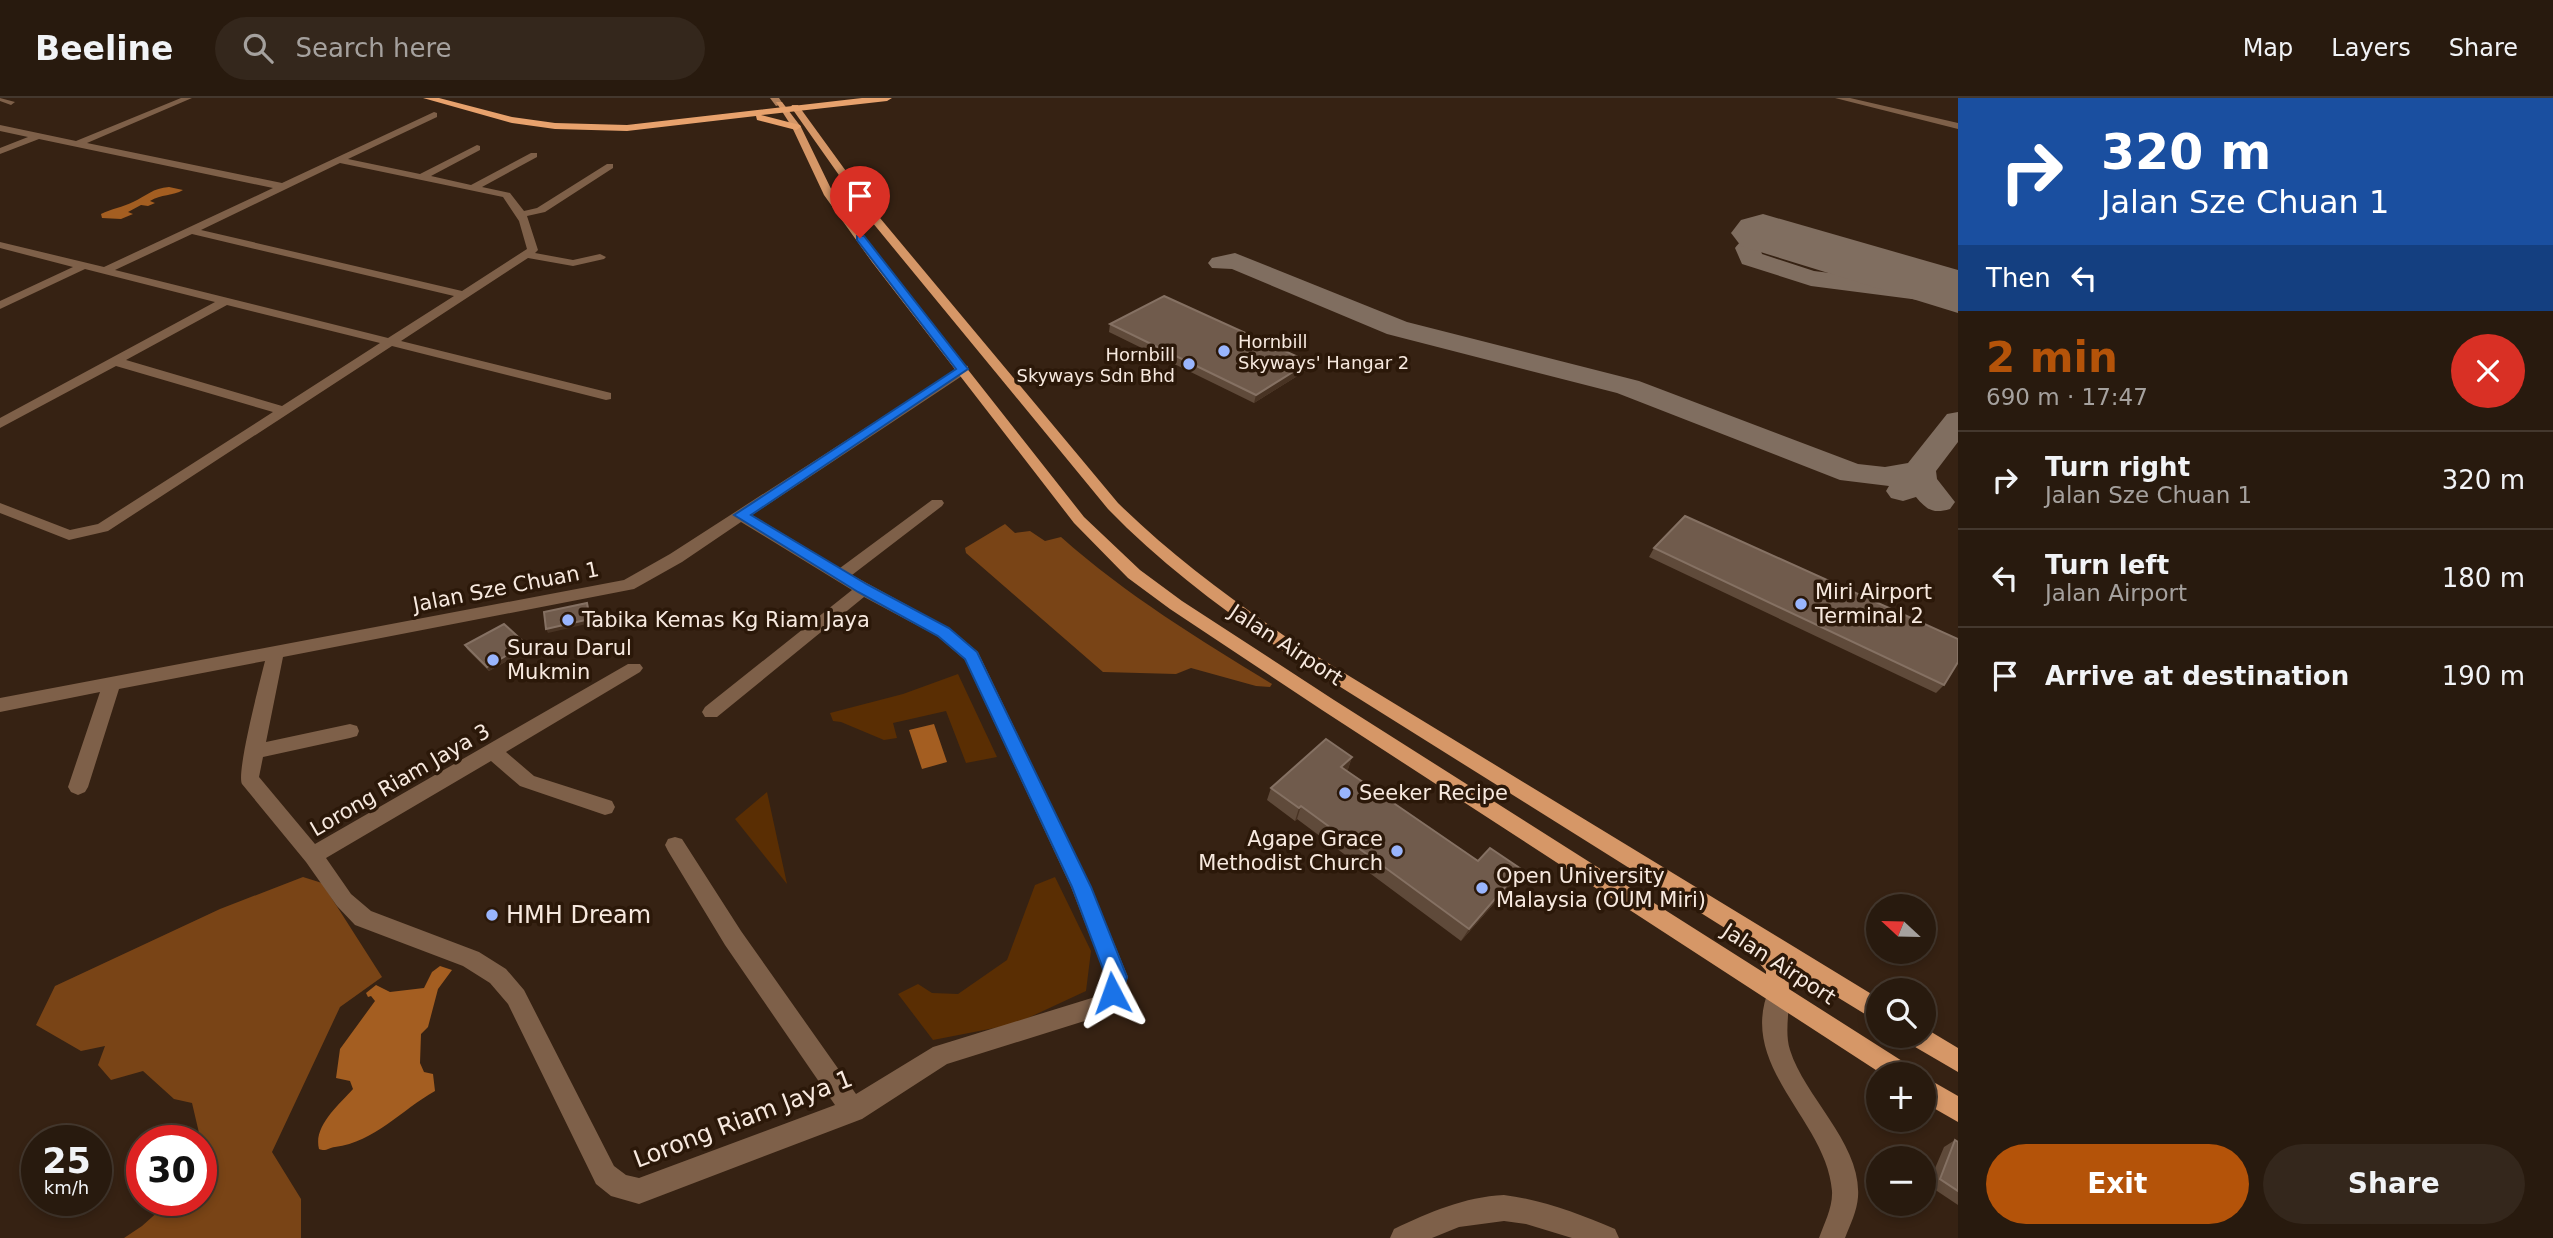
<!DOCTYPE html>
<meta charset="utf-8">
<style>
body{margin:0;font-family:"DejaVu Sans",sans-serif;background:#34271c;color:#f1f3f6;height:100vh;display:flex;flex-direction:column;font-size:26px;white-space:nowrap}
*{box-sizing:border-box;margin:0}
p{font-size:23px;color:#a5a19e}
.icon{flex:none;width:38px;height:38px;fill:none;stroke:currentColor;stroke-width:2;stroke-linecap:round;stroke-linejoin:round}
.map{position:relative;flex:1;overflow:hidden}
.drawer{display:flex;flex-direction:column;background:#281a0e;width:595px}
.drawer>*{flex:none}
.top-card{background:#1a4fa0;color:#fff;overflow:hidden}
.needle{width:46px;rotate:292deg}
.controls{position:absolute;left:1866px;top:796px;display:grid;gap:14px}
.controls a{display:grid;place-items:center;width:70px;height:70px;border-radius:50%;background:#281a0e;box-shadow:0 4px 10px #0003,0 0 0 2px #44382e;font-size:35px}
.speed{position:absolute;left:21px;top:1027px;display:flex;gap:14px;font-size:35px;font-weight:700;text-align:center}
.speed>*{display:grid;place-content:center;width:91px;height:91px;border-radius:50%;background:#281a0e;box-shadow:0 4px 10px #0003,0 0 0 2px #44382e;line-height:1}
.speed small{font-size:18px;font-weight:400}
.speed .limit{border:10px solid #d22;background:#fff;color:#111}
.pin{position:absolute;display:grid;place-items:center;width:60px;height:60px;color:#fff;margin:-72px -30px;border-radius:50% 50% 50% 0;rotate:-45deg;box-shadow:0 0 7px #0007}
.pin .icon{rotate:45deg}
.me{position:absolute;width:77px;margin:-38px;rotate:356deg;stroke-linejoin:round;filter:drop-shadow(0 0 5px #0008)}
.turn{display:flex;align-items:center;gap:24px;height:147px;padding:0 28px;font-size:32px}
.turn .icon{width:91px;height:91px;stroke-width:2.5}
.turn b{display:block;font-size:49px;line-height:60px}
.then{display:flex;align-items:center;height:66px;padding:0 28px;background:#0003;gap:14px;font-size:26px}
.round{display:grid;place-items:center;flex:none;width:74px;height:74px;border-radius:37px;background:#34271c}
.head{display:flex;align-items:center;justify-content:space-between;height:119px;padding:0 28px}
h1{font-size:42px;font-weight:700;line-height:52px;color:#b45309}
.action{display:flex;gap:14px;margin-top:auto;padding:14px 28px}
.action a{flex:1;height:80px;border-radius:42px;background:#b45309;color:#fff;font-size:28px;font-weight:700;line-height:80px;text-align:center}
.action a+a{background:#34271c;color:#f1f3f6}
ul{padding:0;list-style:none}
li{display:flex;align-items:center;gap:21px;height:98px;padding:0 28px;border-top:2px solid #44382e}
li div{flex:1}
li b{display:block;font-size:26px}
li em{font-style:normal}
header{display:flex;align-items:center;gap:42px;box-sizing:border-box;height:98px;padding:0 35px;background:#281a0e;border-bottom:2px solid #44382e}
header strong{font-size:33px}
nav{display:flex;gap:38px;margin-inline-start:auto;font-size:24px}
.search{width:490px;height:63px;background:#34271c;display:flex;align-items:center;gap:18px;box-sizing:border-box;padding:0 24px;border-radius:38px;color:#a5a19e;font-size:26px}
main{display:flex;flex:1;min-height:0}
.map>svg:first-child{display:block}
.green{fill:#5a2e03}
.forest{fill:#794416}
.water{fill:#a45e21}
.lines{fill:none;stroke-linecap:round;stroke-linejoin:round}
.taxiway{fill:#806e60;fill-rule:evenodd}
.runway{fill:#806e60;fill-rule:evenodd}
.minor{fill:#7e6049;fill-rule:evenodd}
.secondary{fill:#b07f5a;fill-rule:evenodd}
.primary{fill:#d69767;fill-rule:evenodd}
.trunk{fill:#e8a26d;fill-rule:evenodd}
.wall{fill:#5f4a3a}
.shaded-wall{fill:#483323}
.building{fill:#705b4c;stroke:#857163;stroke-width:2}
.route{fill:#1a73e8;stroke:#114b97;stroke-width:2}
.poi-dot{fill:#99b5fd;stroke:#2b1809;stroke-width:2.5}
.labels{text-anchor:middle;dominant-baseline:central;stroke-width:7;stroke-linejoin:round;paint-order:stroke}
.far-poi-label{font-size:18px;fill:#f7e9df;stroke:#2b1809;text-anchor:start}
.street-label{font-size:21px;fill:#f7e9df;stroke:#2b1809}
.poi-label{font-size:21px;fill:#f7e9df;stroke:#2b1809;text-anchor:start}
.near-poi-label{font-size:24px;fill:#f7e9df;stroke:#2b1809;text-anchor:start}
.near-street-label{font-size:24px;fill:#f7e9df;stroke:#2b1809}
</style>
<header>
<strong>Beeline</strong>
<div class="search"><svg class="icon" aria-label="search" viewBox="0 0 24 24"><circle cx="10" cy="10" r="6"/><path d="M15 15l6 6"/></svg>Search here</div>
<nav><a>Map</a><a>Layers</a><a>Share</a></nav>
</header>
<main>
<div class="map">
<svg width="1958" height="1140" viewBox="0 0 1958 1140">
<rect width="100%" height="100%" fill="#362213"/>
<path class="green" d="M 958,576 L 997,659 L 966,665 L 946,613 L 893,625 L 897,640 L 884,642 L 841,624 L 833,623 L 830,615 L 903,596 Z
M 767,694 L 787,786 L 735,721 Z
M 1055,779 L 1091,853 L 1086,893 L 1015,926 L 933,942 L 898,896 L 918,886 L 932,895 L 958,896 L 1007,862 L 1035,787 Z"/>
<path class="forest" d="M 1005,426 L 1015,435 L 1030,433 L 1045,443 L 1061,439 C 1126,497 1199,541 1272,586 L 1270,589 L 1256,588 L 1191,570 L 1176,576 L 1103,574 L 966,455 L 965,450 Z
M 303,779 L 322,785 L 382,879 L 340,909 L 272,1054 L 301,1101 L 301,1140 L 124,1140 L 142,1128 L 170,1103 L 201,1102 L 201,1074 L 207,1069 L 192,1005 L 174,1001 L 143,973 L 111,982 L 98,967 L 105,948 L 81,953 L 36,927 L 55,888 L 220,811 Z"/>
<path class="water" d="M 169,89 L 183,92 C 173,98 161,96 150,103 L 155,105 L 148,108 L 141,107 L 128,114 L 133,116 L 121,121 L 102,120 L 101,116 C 111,111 123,109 133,104 C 146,98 153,90 169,89 Z
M 934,626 L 947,664 L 922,671 L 909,632 Z
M 440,868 L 452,872 L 438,891 L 428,929 L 421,936 L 420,965 L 424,974 L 433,976 L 435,993 C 401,1012 375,1044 335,1049 C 328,1050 326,1054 319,1051 C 313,1028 339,1007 353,991 L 350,983 L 336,980 L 340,951 L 375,903 L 371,898 L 368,899 L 366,895 L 376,887 L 390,894 L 424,890 L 432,874 Z"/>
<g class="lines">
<path class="taxiway" d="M 1795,132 C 1827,136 1870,142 1890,170 L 1886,175 C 1867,180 1859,165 1842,158 C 1820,148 1784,141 1761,153 L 1762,156 L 1814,173 L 1958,191 L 1958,207 L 1811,188 L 1742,166 L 1735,150 C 1747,133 1776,133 1795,132 Z
M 1235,155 L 1407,224 L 1639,283 L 1858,366 L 1885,369 L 1908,365 L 1947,316 L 1958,314 L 1958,344 L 1936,373 L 1937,381 L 1955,404 L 1950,411 C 1933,416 1927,412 1916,399 L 1903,403 L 1891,400 L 1886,393 L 1889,388 L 1840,382 L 1617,295 L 1387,236 L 1232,171 L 1212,170 L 1208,165 L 1212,160 Z"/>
<path class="runway" d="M 1763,116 L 1958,172 L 1958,215 L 1741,148 L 1731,135 L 1741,122 Z"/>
<path class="minor" d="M 0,0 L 15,4 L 11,7 L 0,3 Z
M 181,0 L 192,0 L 87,45 L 282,85 L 434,14 L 437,15 L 437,19 L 348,61 L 420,76 L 477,47 L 480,48 L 480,52 L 431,78 L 471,87 L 531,55 L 537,55 L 537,59 L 482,89 L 510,95 L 524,113 L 537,110 L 607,66 L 613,66 L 613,70 L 545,114 L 527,118 L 538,152 L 535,155 L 573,162 L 600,156 L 606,159 L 604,161 L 573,168 L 528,160 L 401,243 L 611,295 L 611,301 L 606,302 L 392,248 L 108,433 L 69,442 L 0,415 L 0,405 L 70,432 L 98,426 L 273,314 L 116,268 L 0,330 L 0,320 L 215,204 L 85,171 L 0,211 L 0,203 L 73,169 L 0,150 L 0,144 L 104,169 L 273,90 L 39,41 L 0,56 L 0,50 L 28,39 L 0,33 L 0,27 L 76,43 ZM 340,65 L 503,99 L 519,123 L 527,151 L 462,193 L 201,132 ZM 192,136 L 454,198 L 388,240 L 115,172 ZM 227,207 L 380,245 L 282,308 L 126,262 Z
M 1835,0 L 1850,0 L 1958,25 L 1958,31 Z
M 963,267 L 968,268 L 968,274 L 752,417 L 840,470 L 932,402 L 942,402 L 944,405 L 942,408 L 852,477 L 949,530 L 978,554 L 1091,789 L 1128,879 L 1120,902 L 1110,915 L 947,966 L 862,1021 L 639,1106 L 611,1098 L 596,1086 L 508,906 L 490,885 L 463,868 L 355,827 L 337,808 L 306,764 L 242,686 C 236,675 260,583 265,563 L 119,591 L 88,689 L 85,694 L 78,697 L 71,694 L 68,689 L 100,594 L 0,614 L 0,600 L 624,482 L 670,456 ZM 741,424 L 852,492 L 705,609 L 702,614 L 705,619 L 717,619 L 864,499 L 937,538 L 965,562 L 1071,789 L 1106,879 L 1103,889 L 1095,899 L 933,949 L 856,996 L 741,833 L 682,741 L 675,739 L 668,741 L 665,747 L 668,753 L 725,847 L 835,1007 L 639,1080 L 626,1077 L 614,1068 L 524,892 L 506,871 L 479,854 L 371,813 L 351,796 L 326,760 L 491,663 L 520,688 L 605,717 L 612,715 L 615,709 L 612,703 L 534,678 L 506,654 L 640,574 L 643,570 L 640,566 L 628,566 L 315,746 L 259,679 L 263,659 L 350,640 L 357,638 L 359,633 L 357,628 L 350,626 L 266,644 L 283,559 L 634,491 L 682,464 Z
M 1778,886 L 1786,889 C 1793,904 1783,930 1790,952 C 1805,1000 1862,1046 1858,1099 C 1857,1113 1850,1127 1845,1140 L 1819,1140 C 1824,1126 1833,1109 1832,1093 C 1827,1022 1735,968 1770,889 Z
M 1504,1097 C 1543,1102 1579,1116 1615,1131 L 1619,1140 L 1572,1140 L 1526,1126 L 1504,1123 L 1459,1129 L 1432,1140 L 1390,1140 L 1394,1131 C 1430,1114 1464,1099 1504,1097 Z"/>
<path class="secondary" d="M 770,0 L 779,0 L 783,6 L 776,8 Z"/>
<path class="primary" d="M 776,4 L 782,4 L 801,29 L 834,97 L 880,160 L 1084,419 L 1140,472 L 1182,503 L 1334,602 L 1766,876 L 1766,873 L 1746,850 L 1744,842 L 1283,553 C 1221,510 1161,466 1108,411 L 872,124 L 791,9 L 792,7 L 798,7 L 880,120 L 1118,405 C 1172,458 1232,502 1295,545 L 1878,900 L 1878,924 L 1788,869 L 1789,891 L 1910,968 L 1914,976 L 1882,976 L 1322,612 L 1170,511 L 1128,480 L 1074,425 L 872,164 L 824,97 L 792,29 Z
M 1923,929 L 1958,950 L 1958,974 L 1910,946 L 1906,938 L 1923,938 Z
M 1923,978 L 1958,998 L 1958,1024 L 1923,1004 Z"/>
<path class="trunk" d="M 423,0 L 439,0 L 512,19 L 555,25 L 627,27 L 862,0 L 892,0 L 887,3 L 761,17 L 800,27 L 801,29 L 796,32 L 757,22 L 756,18 L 627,33 L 555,31 L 512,25 Z"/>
</g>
<path class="wall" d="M 1110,226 L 1307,272 L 1254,305 L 1109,234 Z
M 1654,450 L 1944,587 L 1936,595 L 1649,459 Z
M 526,546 L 528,551 L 489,573 L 467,551 L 465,547 Z
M 1352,659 L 1348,671 L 1346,673 L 1478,763 L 1514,783 L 1461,843 L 1297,721 L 1295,723 L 1267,702 L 1271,690 Z
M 1955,1042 L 1958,1044 L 1958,1107 L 1928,1087 L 1944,1049 Z"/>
<path class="shaded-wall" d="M 1309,264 L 1307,272 L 1254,305 L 1256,297 Z
M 587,505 L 591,525 L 548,535 L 546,531 Z
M 526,546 L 528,551 L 489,573 L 487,569 Z
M 1352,659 L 1348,671 L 1336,682 L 1341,669 Z
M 1301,708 L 1297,721 L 1295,723 L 1299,710 Z
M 1521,771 L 1514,783 L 1461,843 L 1469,831 Z"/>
<path class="building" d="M 1164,198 L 1309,264 L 1256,297 L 1110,226 Z
M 1685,418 L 1958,541 L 1958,564 L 1944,587 L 1654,450 Z
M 587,505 L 590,521 L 546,531 L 544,514 Z
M 504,526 L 526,546 L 487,569 L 465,547 Z
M 1326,641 L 1352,659 L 1341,669 L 1478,763 L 1490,750 L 1521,771 L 1469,831 L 1301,708 L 1299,710 L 1271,690 Z
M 1955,1042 L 1958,1044 L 1958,1093 L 1940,1081 Z"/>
<path class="route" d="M 857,138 L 864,138 L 968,271 L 751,417 L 868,487 L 949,530 L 977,554 L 1091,789 L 1127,879 L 1120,902 L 1112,904 L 1105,902 L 1102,895 L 1106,879 L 1072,789 L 965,561 L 938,538 L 858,494 L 734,417 L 956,271 L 857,142 Z"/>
<g class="poi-dot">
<circle cx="1224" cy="253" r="7"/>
<circle cx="1189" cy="266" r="7"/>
<circle cx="1801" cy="506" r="7"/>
<circle cx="568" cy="522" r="7"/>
<circle cx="493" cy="562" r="7"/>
<circle cx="1345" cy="695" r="7"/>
<circle cx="1397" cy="753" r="7"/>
<circle cx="1482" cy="790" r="7"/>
<circle cx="492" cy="817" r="7"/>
</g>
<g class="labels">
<g class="far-poi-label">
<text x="1238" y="243">Hornbill<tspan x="1238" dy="21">Skyways' Hangar 2</tspan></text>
<text x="1175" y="256" text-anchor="end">Hornbill<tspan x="1175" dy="21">Skyways Sdn Bhd</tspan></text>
</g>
<g class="street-label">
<text transform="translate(506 489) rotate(-11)">Jalan Sze Chuan 1</text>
<text transform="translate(1286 547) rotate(33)">Jalan Airport</text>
<text transform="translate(400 682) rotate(-30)">Lorong Riam Jaya 3</text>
<text transform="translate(1779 866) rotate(33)">Jalan Airport</text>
</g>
<g class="poi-label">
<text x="1815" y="494">Miri Airport<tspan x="1815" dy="24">Terminal 2</tspan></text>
<text x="582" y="522">Tabika Kemas Kg Riam Jaya</text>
<text x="507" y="550">Surau Darul<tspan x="507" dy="24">Mukmin</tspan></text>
<text x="1359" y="695">Seeker Recipe</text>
<text x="1383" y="741" text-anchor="end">Agape Grace<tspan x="1383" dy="24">Methodist Church</tspan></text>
<text x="1496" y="778">Open University<tspan x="1496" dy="24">Malaysia (OUM Miri)</tspan></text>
</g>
<g class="near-poi-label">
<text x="506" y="817">HMH Dream</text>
</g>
<g class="near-street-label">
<text transform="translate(743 1021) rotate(-21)">Lorong Riam Jaya 1</text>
</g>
</g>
</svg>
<div class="controls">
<a><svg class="needle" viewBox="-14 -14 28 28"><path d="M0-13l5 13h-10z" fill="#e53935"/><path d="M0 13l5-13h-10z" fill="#a5a19e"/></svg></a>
<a><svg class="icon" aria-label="search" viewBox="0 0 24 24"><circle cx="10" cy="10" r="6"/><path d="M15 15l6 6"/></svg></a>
<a>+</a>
<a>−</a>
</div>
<div class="speed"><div>25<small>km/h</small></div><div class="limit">30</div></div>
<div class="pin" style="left:860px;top:140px;background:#d93025"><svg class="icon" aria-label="arrive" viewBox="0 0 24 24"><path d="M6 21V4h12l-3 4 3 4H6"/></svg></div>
<svg class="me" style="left:1112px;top:895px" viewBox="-20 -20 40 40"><path d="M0-17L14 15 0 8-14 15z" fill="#1a73e8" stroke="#fff" stroke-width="4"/></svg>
</div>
<section class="drawer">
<div class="top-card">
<div class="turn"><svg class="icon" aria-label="right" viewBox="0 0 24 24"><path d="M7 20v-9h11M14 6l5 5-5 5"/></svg><div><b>320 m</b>Jalan Sze Chuan 1</div></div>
<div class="then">Then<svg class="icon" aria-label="left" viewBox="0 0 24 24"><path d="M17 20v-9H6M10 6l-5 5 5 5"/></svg></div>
</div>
<div class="head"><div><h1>2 min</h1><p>690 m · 17:47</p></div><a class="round" style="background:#d93025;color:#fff"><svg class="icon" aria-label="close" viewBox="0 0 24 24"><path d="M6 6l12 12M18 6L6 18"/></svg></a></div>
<ul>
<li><svg class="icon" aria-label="right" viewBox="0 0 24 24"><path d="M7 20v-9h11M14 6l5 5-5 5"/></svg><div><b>Turn right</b><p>Jalan Sze Chuan 1</p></div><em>320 m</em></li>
<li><svg class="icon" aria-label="left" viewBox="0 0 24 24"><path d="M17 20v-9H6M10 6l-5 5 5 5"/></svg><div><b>Turn left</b><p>Jalan Airport</p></div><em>180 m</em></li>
<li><svg class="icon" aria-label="arrive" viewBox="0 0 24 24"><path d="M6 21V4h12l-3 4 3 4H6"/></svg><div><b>Arrive at destination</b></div><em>190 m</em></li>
</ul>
<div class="action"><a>Exit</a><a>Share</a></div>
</section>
</main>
